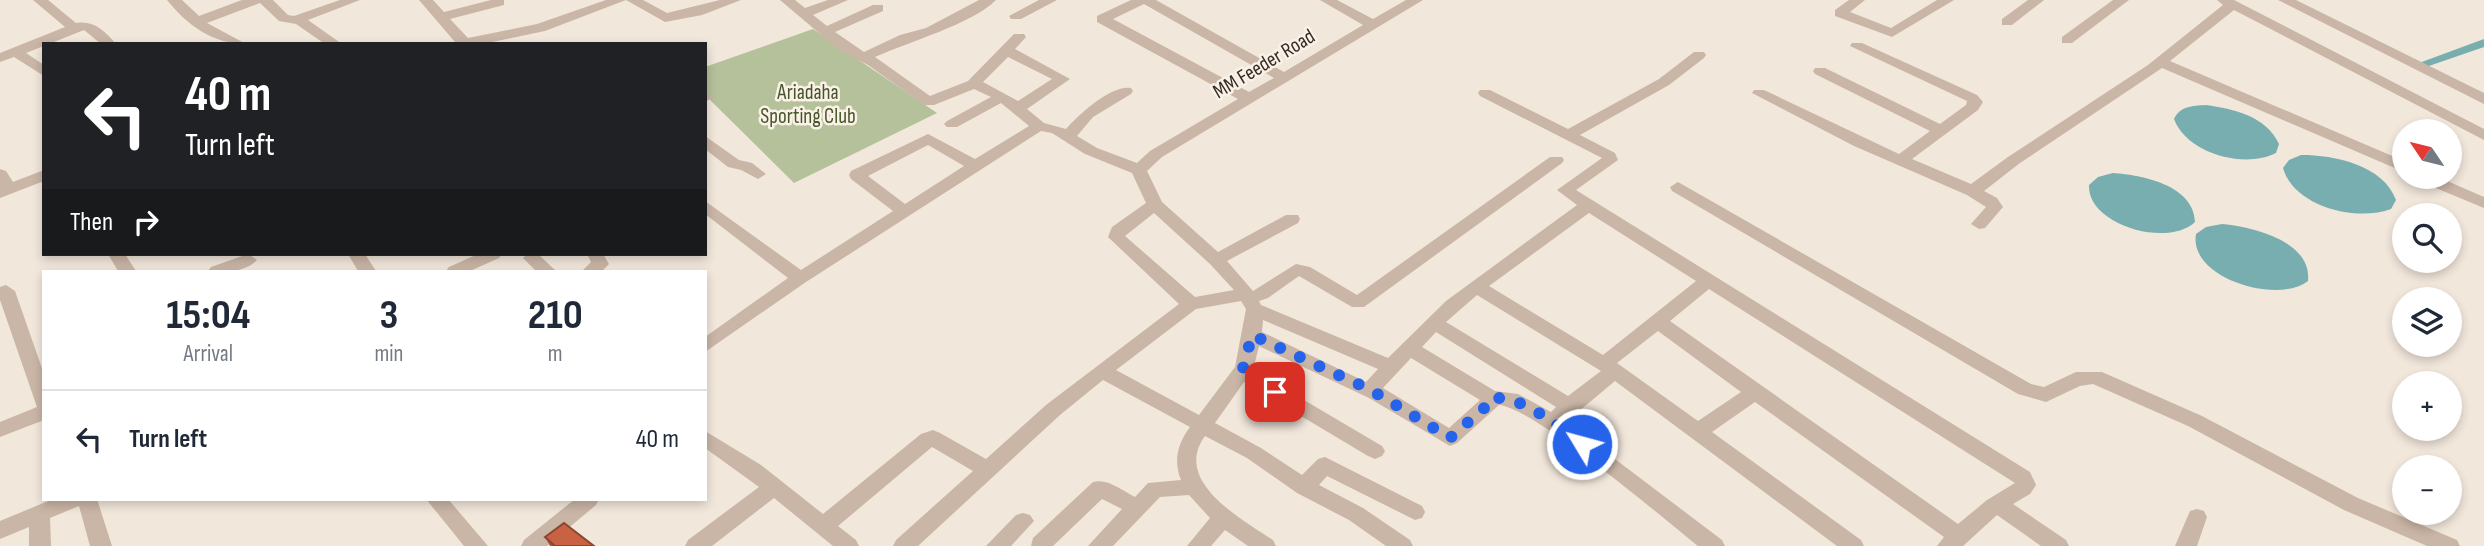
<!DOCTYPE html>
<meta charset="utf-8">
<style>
body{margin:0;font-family:"Sofia Sans Condensed",sans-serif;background:#f6f6f7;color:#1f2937;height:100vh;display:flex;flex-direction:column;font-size:26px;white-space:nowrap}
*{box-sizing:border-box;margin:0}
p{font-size:23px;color:#747a83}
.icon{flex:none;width:38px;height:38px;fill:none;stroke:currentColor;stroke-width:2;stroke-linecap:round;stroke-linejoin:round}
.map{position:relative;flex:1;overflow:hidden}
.side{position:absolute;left:42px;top:270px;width:665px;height:231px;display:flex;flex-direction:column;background:#fff;border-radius:0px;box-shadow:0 4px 10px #0003}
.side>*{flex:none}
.banner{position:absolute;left:42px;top:42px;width:665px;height:214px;border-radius:0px;box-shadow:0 4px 10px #0003;background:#202124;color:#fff;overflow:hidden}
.needle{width:46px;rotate:305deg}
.buttons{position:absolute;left:2392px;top:119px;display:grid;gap:14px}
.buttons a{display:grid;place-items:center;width:70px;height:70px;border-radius:50%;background:#fff;box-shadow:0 4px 10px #0003;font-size:35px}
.pin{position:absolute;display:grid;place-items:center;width:60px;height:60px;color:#fff;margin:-30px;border-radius:14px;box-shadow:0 4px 10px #0006}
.me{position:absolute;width:77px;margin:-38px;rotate:307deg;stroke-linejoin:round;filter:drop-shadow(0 0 5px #0008)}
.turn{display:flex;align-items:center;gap:24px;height:147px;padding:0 28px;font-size:32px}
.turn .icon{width:91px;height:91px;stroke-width:2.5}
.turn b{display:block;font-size:49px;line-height:60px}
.then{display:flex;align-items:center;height:66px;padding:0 28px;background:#0003;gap:14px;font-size:26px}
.eta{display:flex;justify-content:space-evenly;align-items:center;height:119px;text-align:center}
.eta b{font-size:42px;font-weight:700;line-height:49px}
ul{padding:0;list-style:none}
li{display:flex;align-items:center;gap:21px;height:98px;padding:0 28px;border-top:2px solid #e0e1e3}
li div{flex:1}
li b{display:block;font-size:26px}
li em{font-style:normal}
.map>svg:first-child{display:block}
.green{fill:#b5c19a}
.water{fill:#79aeb0}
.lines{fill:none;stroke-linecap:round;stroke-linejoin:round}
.canal{fill:#79aeb0;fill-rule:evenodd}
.minor{fill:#cab6a6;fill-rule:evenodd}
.wall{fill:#ac543a}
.building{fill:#c86243;stroke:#8c452f;stroke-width:2}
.route{stroke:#2563eb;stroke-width:12;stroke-dasharray:0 21.6}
.labels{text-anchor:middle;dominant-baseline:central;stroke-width:5;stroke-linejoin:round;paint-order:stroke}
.street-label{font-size:21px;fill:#362c27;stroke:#faf1e7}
.park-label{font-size:21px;fill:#46552b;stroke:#faf1e7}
</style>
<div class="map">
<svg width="2484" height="546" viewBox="0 0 2484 546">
<rect width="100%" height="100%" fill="#f2e7db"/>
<path class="green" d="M 813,29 L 937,113 L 794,183 L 705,95 L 705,67 Z"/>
<path class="water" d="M 2206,105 C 2234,109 2266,116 2279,144 L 2276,153 C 2245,169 2187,154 2174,119 C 2180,106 2192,106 2206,105 Z
M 2301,155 C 2335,155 2383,165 2396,200 L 2391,209 C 2357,222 2294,207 2283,168 L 2289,160 Z
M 2113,173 C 2142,175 2194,185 2195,222 C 2168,248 2087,225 2089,185 L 2098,177 Z
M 2222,224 C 2253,227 2312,241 2308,281 C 2278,305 2188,278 2196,234 L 2206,227 Z"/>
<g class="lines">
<path class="canal" d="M 2484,39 L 2484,47 L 2426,67 L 2419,63 Z"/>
<path class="minor" d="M 33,0 L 48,0 L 76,23 C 94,20 105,31 116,44 L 101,44 L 84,30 L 26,53 L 44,65 L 44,76 L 14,57 L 0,62 L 0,53 L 65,27 Z
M 167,0 L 182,0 L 199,16 L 242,0 L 273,0 L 288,15 L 294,16 L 340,0 L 360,0 L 308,20 L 342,44 L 325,44 L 296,24 L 279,21 L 260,3 L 207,23 L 246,44 C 213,44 187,25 167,0 Z
M 419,0 L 433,0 L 444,12 L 491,0 L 504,0 L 504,5 L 450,19 L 468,38 L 537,24 L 606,0 L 626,0 L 545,31 L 483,44 L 454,44 L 455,42 Z
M 626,0 L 643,0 L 667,13 L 720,0 L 741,0 L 702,15 L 665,22 Z
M 780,0 L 795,0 L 805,8 L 828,0 L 848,0 L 813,15 L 827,26 L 873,5 L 883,5 L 883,11 L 835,32 L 864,52 L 900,35 L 926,28 L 979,0 L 996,0 C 972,24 908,42 875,57 L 930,96 L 968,81 L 1014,34 L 1024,34 L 1026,37 L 1015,49 L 1070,79 L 1027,109 L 1044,123 L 1066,129 C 1078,115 1112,84 1131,88 L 1133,91 L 1131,94 L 1093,117 L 1077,136 L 1097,148 L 1137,163 L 1150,151 L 1238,99 L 1097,22 L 1097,16 L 1131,0 L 1156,0 L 1284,72 L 1363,25 L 1320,0 L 1337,0 L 1373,19 L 1406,0 L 1423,0 L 1162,157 L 1147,171 L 1162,202 L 1218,252 L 1286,215 L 1298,215 L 1300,219 L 1298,223 L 1227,261 L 1253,291 L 1296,264 L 1310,267 L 1357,295 L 1550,157 L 1562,157 L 1564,160 L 1562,163 L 1364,307 L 1352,307 L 1299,276 L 1268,298 L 1259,301 L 1261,305 L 1388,358 L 1446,301 L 1577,205 L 1557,190 L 1602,158 L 1480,96 L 1478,93 L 1480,90 L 1490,90 L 1568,129 L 1659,79 L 1694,52 L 1704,52 L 1706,55 L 1704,58 L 1669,85 L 1580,135 L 1615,153 L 1618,160 L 1576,190 L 2030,472 L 2036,485 L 2030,494 L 2013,504 L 2066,540 L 2069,546 L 2041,546 L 1997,515 L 1963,546 L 1937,546 L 1944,537 L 1755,402 L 1712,432 L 1861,540 L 1864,546 L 1837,546 L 1615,381 L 1566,422 L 1722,540 L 1725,546 L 1698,546 C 1664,519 1533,407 1499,405 L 1457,443 L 1450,446 L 1369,398 L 1259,346 L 1253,370 L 1382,446 L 1385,451 L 1382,456 L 1375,459 L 1368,456 L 1244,382 L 1215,423 L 1261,448 L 1302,475 L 1318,459 L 1325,457 L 1422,506 L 1425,512 L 1422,518 L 1415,520 L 1327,476 L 1319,485 L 1363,508 L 1410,540 L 1413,546 L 1386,546 L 1349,520 L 1297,493 L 1247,458 L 1205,436 C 1172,481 1241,519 1273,540 L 1276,546 L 1248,546 L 1225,530 L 1211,546 L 1187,546 L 1210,518 L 1189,495 L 1160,497 L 1113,546 L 1088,546 L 1122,509 L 1102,499 L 1053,546 L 1031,546 L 1033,538 L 1093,482 C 1107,478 1122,490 1135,497 L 1148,483 L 1181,480 C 1173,460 1178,443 1190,427 L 1103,380 L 1060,415 L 918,546 L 893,546 L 896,540 L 973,471 L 932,447 L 838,526 L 856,540 L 859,546 L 833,546 L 774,498 L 712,546 L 685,546 L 688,540 L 759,487 L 705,448 L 705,431 L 761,465 L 823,514 L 921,434 L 933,430 L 940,433 L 986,459 L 1046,405 L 1179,304 L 1108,237 L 1112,227 L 1146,203 L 1132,173 L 1085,154 L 1052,133 L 1041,131 L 806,282 L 705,352 L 705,337 L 788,278 L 705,214 L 705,201 L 801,270 L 893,211 L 851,179 L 849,175 L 851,171 L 928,134 L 975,159 L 1029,126 L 1001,103 L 957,127 L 947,127 L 944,124 L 947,121 L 991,97 L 974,89 L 934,105 L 924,105 L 868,65 L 839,50 ZM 1144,4 L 1274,78 L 1249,92 L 1113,19 ZM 1008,57 L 1052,79 L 1018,101 L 983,82 ZM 928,145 L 964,166 L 905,204 L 868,176 ZM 1154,213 L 1210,264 L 1234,290 L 1195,297 L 1125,236 ZM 1589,213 L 1696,281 L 1603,355 L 1489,286 ZM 1709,289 L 2015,483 L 1987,500 L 1958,524 L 1670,321 ZM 1477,295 L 1601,371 L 1568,396 L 1446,322 ZM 1241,301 L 1246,309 L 1235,367 L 1199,415 L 1116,370 L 1196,309 ZM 1263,320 L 1378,369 L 1366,382 L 1262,332 ZM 1658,331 L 1741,392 L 1698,421 L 1617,363 ZM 1436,332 L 1556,407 L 1551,412 L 1518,394 L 1495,391 L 1422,347 ZM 1411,358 L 1480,400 L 1449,428 L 1383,388 Z
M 1039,0 L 1057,0 L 1021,19 L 1011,19 L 1009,16 Z
M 1849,0 L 1865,0 L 1850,12 L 1891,28 L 1937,0 L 1954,0 L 1892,37 L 1835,16 L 1835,10 Z
M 2028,0 L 2044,0 L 2012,25 L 2002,25 L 2002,19 Z
M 2113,0 L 2129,0 L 2072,43 L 2062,43 L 2062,37 Z
M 2217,0 L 2234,0 L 2484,129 L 2484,140 L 2234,10 L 2170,61 L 2404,161 L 2404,172 L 2162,68 L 2020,163 L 1984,191 L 1997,198 L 2003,207 L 1985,228 L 1979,229 L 1971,224 L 1986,207 L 1967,195 L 1854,146 L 1752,93 L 1754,90 L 1764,90 L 1899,154 L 1930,131 L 1815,74 L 1813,71 L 1815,68 L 1825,68 L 1940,124 L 1966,105 L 1967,101 L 1850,46 L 1852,43 L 1862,43 L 1977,95 L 1983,102 L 1978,110 L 1912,159 L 1971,184 L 2008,157 L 2148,65 L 2223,5 Z
M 2278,0 L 2296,0 L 2484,93 L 2484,104 Z
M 705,93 L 713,97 L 705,102 Z
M 705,136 L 739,160 L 752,163 L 766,174 L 758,179 L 741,170 L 728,167 L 705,149 Z
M 0,169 L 6,171 L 13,182 L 44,170 L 44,181 L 0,198 Z
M 2417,177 L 2438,177 L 2484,197 L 2484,208 L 2419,181 Z
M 1678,182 L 2031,384 L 2044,387 L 2076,372 L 2102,372 L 2202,416 L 2358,498 L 2457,540 L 2460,546 L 2427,546 L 2344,510 L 2188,426 L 2093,384 L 2080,386 L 2046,402 L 2018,394 L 1672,191 L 1670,187 Z
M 108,254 L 125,254 L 136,271 L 118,271 Z
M 248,254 L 257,260 C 245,273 224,272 208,271 L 211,267 Z
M 348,254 L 365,254 L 376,271 L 358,271 Z
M 478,254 L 502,254 L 499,258 L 470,271 L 446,271 L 449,267 Z
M 527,254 L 538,254 L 556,271 L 536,271 L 523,258 Z
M 587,254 L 603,254 L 609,264 L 602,271 L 582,271 L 591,262 Z
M 6,285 L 15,291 L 44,374 L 44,420 L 0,437 L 0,422 L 37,407 L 0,300 L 0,287 Z
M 53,499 L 97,499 L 112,546 L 90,546 L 79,506 L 50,518 L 51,546 L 29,546 L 29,527 L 0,539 L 0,521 Z
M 426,499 L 448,499 L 488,546 L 464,546 Z
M 575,499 L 599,499 L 596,505 L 547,546 L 521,546 L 524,540 Z
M 2197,509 L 2204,511 L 2207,517 L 2197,546 L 2175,546 L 2190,511 Z
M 1023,513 L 1030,515 L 1034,521 L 1011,546 L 986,546 L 1016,515 Z"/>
</g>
<path class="wall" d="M 545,537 L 594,546 L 550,546 Z"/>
<path class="building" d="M 564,523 L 594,546 L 555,546 L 545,537 Z"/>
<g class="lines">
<path class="route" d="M 1275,392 L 1242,372 L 1252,335 L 1371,390 L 1450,438 L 1491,402 L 1491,398 C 1524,396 1556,425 1582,444"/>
</g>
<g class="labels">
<g class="street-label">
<text transform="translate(1264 64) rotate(-31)">MM Feeder Road</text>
</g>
<g class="park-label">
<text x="808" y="92">Ariadaha<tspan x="808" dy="24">Sporting Club</tspan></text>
</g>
</g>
</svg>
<div class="buttons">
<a><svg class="needle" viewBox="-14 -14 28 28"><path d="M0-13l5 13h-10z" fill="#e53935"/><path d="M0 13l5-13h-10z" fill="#747a83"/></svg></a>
<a><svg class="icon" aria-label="search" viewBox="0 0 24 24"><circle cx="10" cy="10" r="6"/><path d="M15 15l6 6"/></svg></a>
<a><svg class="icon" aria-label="layers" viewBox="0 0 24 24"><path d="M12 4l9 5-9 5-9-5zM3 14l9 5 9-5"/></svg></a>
<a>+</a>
<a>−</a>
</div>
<div class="pin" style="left:1275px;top:392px;background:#d93025"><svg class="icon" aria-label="arrive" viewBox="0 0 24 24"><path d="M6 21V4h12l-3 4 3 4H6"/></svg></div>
<svg class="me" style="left:1582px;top:444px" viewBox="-20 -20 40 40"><circle r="17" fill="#2563eb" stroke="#fff" stroke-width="3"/><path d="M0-11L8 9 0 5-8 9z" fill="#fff"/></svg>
<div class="banner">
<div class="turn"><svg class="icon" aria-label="left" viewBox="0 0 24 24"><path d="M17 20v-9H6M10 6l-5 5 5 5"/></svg><div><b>40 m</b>Turn left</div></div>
<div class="then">Then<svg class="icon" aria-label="right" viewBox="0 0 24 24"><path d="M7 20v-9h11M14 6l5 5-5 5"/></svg></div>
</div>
<section class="side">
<div class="eta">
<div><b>15:04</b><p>Arrival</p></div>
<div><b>3</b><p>min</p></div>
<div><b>210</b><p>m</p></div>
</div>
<ul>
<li><svg class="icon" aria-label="left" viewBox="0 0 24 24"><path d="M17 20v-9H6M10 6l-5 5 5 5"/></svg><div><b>Turn left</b></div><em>40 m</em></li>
</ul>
</section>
</div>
